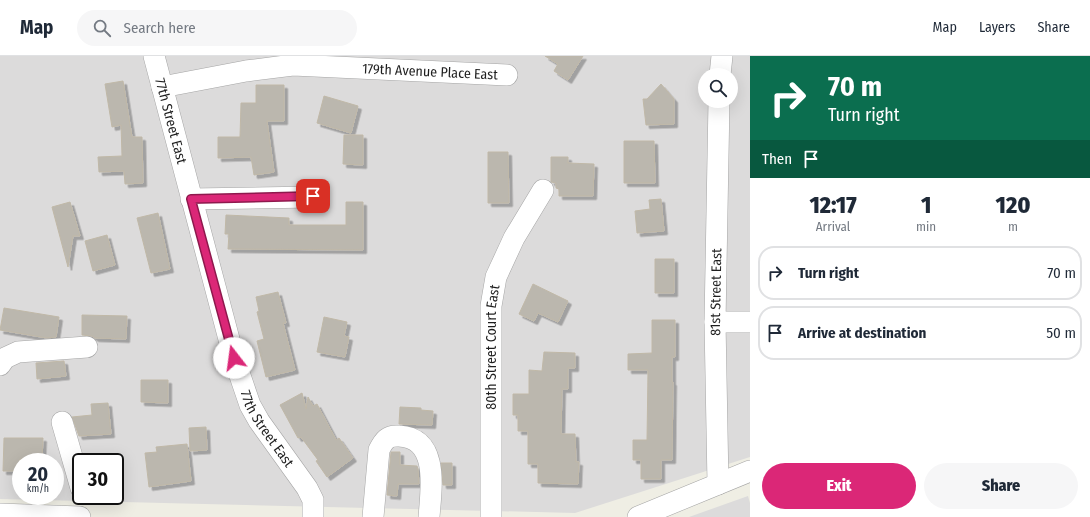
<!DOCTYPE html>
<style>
body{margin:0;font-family:"Fira Sans Condensed",sans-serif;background:#f6f6f7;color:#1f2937;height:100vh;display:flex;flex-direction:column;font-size:15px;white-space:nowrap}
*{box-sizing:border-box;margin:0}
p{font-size:13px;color:#747a83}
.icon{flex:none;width:22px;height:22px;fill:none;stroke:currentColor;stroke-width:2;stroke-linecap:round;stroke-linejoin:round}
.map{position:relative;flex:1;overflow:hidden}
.panel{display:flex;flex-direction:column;background:#fff;width:340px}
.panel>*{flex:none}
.hud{background:#0b6e4f;color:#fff;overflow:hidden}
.fabs{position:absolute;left:698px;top:12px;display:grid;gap:8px}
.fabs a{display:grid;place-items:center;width:40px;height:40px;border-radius:50%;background:#fff;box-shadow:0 4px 16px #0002;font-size:20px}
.speed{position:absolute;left:12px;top:397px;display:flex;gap:8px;font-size:20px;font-weight:700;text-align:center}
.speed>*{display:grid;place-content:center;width:52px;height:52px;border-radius:50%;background:#fff;box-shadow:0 4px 16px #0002;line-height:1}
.speed small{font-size:10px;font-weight:400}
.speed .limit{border:2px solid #111;border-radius:6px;background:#fff;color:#111}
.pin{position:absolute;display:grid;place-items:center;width:34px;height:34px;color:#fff;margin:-17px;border-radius:8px;box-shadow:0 2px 6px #0006}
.me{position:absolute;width:44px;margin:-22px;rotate:345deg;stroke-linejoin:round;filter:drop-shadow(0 0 3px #0008)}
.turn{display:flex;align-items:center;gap:14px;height:84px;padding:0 12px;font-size:18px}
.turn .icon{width:52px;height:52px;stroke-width:2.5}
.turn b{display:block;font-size:28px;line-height:34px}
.then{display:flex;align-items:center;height:38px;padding:0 12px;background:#0003;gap:8px;font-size:15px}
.eta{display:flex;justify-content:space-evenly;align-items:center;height:68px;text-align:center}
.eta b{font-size:24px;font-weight:800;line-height:28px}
.cta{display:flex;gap:8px;margin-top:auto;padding:8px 12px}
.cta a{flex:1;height:46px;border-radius:24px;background:#db2777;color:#fff;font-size:16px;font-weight:800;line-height:46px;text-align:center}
.cta a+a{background:#f6f6f7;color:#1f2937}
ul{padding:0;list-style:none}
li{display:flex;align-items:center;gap:12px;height:54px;margin:0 8px 6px;padding:0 4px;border:2px solid #e0e1e3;border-radius:16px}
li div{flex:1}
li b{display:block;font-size:15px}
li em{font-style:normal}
header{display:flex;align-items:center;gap:24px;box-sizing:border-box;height:56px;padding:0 20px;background:#fff;border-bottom:1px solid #e0e1e3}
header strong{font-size:19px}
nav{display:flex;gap:22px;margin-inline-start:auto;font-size:14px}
.search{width:280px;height:36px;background:#f6f6f7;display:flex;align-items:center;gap:10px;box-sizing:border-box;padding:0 14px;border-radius:22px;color:#747a83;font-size:15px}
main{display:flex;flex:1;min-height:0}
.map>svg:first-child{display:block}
.residential{fill:#dcdbdb;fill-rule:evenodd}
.building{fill:#bbb7ae;stroke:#c0b8a7;filter:url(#shadow)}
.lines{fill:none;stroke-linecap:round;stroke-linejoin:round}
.minor-casing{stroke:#a5a5a5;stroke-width:22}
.minor{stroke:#fff;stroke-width:21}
.route-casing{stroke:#8e194d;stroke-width:10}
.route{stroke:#db2777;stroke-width:7}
.labels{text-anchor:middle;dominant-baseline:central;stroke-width:4;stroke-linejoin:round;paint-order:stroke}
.street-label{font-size:14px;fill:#1e1e1e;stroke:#fff}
</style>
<header>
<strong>Map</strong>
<div class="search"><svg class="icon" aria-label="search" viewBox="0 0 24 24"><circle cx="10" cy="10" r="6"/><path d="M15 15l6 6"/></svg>Search here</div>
<nav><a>Map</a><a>Layers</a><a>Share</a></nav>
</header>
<main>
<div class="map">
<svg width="750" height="461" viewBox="0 0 750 461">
<defs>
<filter id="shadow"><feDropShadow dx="3.5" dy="3.5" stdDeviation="0" flood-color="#0004"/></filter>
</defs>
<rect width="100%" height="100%" fill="#efeee4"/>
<path class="residential" d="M 0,0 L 750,0 L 750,401 L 575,457 L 0,443 ZM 705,19 L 731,19 L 731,45 L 705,45 ZM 21,406 L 55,406 L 55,440 L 21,440 ZM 81,406 L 115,406 L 115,440 L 81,440 Z
M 748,440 L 750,447 L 750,461 L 689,461 Z"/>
<path class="building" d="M 545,0 L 583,0 L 568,24 L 554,15 L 558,8 Z
M 123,25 L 132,81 L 142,81 L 143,127 L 125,128 L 124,115 L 99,116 L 98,101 L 122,100 L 121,69 L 112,71 L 105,28 Z
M 661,28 L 674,43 L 674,68 L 646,69 L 643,43 L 647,43 Z
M 256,29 L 284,29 L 284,65 L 267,65 L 274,116 L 254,119 L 251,101 L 218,102 L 218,81 L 240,81 L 241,47 L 256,47 Z
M 324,40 L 358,50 L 351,77 L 317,67 Z
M 344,79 L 363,79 L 363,109 L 343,108 Z
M 624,85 L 654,85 L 655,127 L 624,127 Z
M 488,96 L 508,96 L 509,147 L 488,147 Z
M 551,101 L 568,101 L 568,107 L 594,108 L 593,140 L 559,140 L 559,133 L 556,132 L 556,127 L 551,126 Z
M 661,143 L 664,175 L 637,177 L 635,155 L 650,153 L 649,144 Z
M 70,146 L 80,180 L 73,180 L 68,211 L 52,151 Z
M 346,146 L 363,146 L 363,194 L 228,193 L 229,178 L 225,178 L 226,159 L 289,162 L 289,169 L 346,169 Z
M 158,157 L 170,213 L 151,217 L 137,162 Z
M 107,179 L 115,209 L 93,215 L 85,185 Z
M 655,203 L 674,203 L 674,237 L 655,237 Z
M 533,228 L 568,245 L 558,266 L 538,257 L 534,265 L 519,258 Z
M 278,236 L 286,267 L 283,267 L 295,314 L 266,321 L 257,285 L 264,283 L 257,256 L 259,255 L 256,241 Z
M 4,252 L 59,261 L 56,281 L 47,282 L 0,274 Z
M 82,259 L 127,260 L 126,283 L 95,282 L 92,280 L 82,279 Z
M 324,261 L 347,266 L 344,280 L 349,281 L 345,301 L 317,296 Z
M 652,264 L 675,264 L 675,301 L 672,301 L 672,326 L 673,326 L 672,404 L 661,404 L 661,423 L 641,423 L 641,404 L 633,404 L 633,384 L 647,384 L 648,314 L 628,314 L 628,298 L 652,297 Z
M 544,296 L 575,297 L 575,312 L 568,312 L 568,333 L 562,333 L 561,378 L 575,378 L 576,406 L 579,406 L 578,428 L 538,427 L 538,408 L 528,408 L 528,375 L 518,375 L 518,359 L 513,359 L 513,338 L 529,338 L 529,314 L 542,315 Z
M 64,305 L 66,320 L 37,323 L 36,307 Z
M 141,324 L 168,324 L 168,347 L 141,346 Z
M 302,337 L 306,353 L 308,341 L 313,350 L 317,348 L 336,384 L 339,382 L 353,402 L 327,421 L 316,405 L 318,404 L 301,381 L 298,382 L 280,349 Z
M 108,347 L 111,378 L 79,380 L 72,361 L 92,359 L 91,348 Z
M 400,351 L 421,352 L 421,354 L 433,355 L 432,369 L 399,368 Z
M 206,371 L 207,394 L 190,395 L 189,372 Z
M 4,382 L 43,382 L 42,404 L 20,403 L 20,415 L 3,415 Z
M 187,388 L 191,425 L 149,431 L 145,397 L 157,396 L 156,391 Z
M 391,396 L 400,396 L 400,409 L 417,410 L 418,413 L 419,428 L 398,428 L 397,440 L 387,439 Z
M 441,407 L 452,407 L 452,429 L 443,429 Z"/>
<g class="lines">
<defs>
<g id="minor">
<path id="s1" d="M 154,0 L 234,302 L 250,349 L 259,365 L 307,432 L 313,444 L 313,461"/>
<path d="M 720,19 L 722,0"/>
<path id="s2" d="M 162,31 L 246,15 L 293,9 L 507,19"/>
<path d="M 191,143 L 313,141"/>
<path d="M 715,266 L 750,266"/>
<path d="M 0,309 L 5,302 L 18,296 L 87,291"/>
<path d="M 62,366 L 81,432"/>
<path id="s3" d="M 718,428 L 715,266 L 719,45"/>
<path d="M 0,458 L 80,461"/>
<path d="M 373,461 L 379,394 C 384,384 388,379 399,380 C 440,382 431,434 429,461"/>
<path id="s4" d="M 491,461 L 491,250 L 496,221 L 514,182 L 543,134"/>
<path d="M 638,461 L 750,415"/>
</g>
</defs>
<use href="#minor" class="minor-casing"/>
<use href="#minor" class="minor"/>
</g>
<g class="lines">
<defs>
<path id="route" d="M 234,302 L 191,143 L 313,140"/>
</defs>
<use href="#route" class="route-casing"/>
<use href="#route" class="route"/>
</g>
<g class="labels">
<g class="street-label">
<text stroke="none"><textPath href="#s2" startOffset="270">179th Avenue Place East</textPath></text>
<text stroke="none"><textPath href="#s1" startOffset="67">77th Street East</textPath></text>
<text stroke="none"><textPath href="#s3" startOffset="192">81st Street East</textPath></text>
<text stroke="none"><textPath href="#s4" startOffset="170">80th Street Court East</textPath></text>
<text stroke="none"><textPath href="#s1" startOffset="391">77th Street East</textPath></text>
</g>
</g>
</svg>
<div class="fabs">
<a><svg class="icon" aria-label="search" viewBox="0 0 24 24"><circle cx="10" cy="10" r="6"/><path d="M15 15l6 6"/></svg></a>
</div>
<div class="speed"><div>20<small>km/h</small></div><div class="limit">30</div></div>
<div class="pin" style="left:313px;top:140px;background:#d93025"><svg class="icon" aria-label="arrive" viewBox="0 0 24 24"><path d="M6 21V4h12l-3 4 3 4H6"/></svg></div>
<svg class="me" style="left:234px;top:302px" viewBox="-20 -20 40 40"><circle r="19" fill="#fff"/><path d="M0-13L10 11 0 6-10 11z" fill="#db2777"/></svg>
</div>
<section class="panel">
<div class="hud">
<div class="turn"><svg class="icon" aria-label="right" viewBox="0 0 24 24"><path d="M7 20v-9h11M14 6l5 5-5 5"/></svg><div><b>70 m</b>Turn right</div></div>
<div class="then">Then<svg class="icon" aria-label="arrive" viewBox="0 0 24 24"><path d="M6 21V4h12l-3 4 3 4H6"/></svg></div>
</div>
<div class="eta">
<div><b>12:17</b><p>Arrival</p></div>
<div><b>1</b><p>min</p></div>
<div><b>120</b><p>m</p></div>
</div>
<ul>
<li><svg class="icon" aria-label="right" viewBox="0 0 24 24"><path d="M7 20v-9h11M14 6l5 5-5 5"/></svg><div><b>Turn right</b></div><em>70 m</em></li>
<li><svg class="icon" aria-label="arrive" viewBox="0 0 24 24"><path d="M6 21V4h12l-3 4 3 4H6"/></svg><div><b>Arrive at destination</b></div><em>50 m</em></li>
</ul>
<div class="cta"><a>Exit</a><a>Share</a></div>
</section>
</main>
